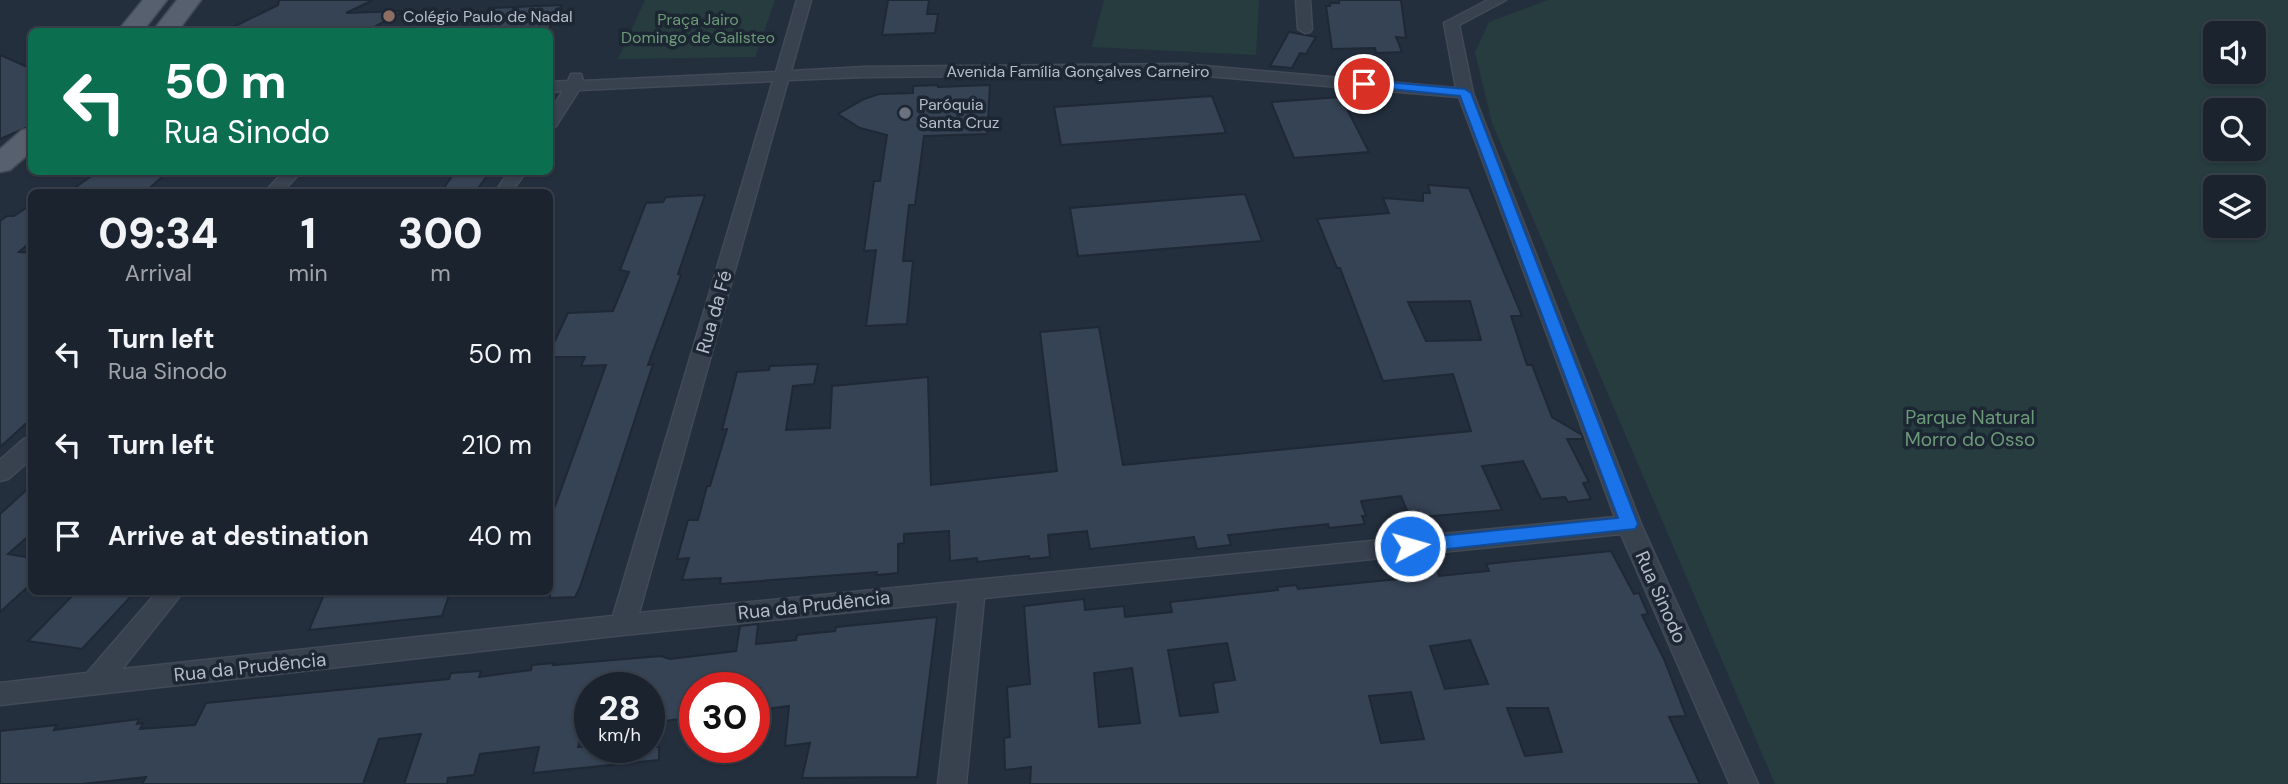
<!DOCTYPE html>
<meta charset="utf-8">
<style>
body{margin:0;font-family:"DM Sans",sans-serif;background:#282f3a;color:#f1f3f6;height:100vh;display:flex;flex-direction:column;font-size:26px;white-space:nowrap}
*{box-sizing:border-box;margin:0}
p{font-size:23px;color:#a0a4aa}
.icon{flex:none;width:38px;height:38px;fill:none;stroke:currentColor;stroke-width:2;stroke-linecap:round;stroke-linejoin:round}
.map{position:relative;flex:1;overflow:hidden}
.drawer{position:absolute;left:28px;top:189px;width:525px;height:406px;display:flex;flex-direction:column;background:#1b232e;border-radius:10px;box-shadow:0 2px 5px #0004,0 0 0 2px #39404a}
.drawer>*{flex:none}
.banner{position:absolute;left:28px;top:28px;width:525px;height:147px;border-radius:10px;box-shadow:0 2px 5px #0004,0 0 0 2px #39404a;background:#0b6e4f;color:#fff;overflow:hidden}
.fabs{position:absolute;left:2203px;top:21px;display:grid;gap:14px}
.fabs a{display:grid;place-items:center;width:63px;height:63px;border-radius:10px;background:#1b232e;box-shadow:0 2px 5px #0004,0 0 0 2px #39404a;font-size:35px}
.speed{position:absolute;left:574px;top:672px;display:flex;gap:14px;font-size:35px;font-weight:700;text-align:center}
.speed>*{display:grid;place-content:center;width:91px;height:91px;border-radius:50%;background:#1b232e;box-shadow:0 2px 5px #0004,0 0 0 2px #39404a;line-height:1}
.speed small{font-size:18px;font-weight:400}
.speed .limit{border:10px solid #d22;background:#fff;color:#111}
.pin{position:absolute;display:grid;place-items:center;width:60px;height:60px;color:#fff;margin:-30px;border:4px solid #fff;border-radius:50%;box-shadow:0 2px 7px #0007}
.me{position:absolute;width:77px;margin:-38px;rotate:84deg;stroke-linejoin:round;filter:drop-shadow(0 0 5px #0008)}
.turn{display:flex;align-items:center;gap:24px;height:147px;padding:0 21px;font-size:32px}
.turn .icon{width:91px;height:91px;stroke-width:2.5}
.turn b{display:block;font-size:49px;line-height:60px}
.eta{display:flex;justify-content:space-evenly;align-items:center;height:119px;text-align:center}
.eta b{font-size:42px;font-weight:800;line-height:49px}
ul{padding:0;list-style:none}
li{display:flex;align-items:center;gap:21px;height:91px;padding:0 21px}
li div{flex:1}
li b{display:block;font-size:26px}
li em{font-style:normal}
.map>svg:first-child{display:block}
.green{fill:#263c3f;fill-rule:evenodd}
.building{fill:#364354;stroke:#1f2835;stroke-width:2;fill-rule:evenodd}
.lines{fill:none;stroke-linecap:round;stroke-linejoin:round}
.minor-casing{stroke:#414a57;stroke-width:3}
.primary-casing{stroke:#414a57;stroke-width:3}
.minor{fill:#38414e;fill-rule:evenodd}
.primary{fill:#56606e;fill-rule:evenodd}
.route{fill:#1a73e8;stroke:#114b97;stroke-width:2}
.education-dot{fill:#8d6e63;stroke:#1d2633;stroke-width:2.5}
.worship-dot{fill:#6b7280;stroke:#1d2633;stroke-width:2.5}
.labels{text-anchor:middle;dominant-baseline:central;stroke-width:7;stroke-linejoin:round;paint-order:stroke}
.far-poi-label{font-size:16px;fill:#b4bcc9;stroke:#1d2633;text-anchor:start}
.far-park-label{font-size:16px;fill:#6b9a76;stroke:#1d2633}
.far-street-label{font-size:16px;fill:#b4bcc9;stroke:#1d2633}
.street-label{font-size:19px;fill:#b4bcc9;stroke:#1d2633}
.park-label{font-size:19px;fill:#6b9a76;stroke:#1d2633}
</style>
<div class="map">
<svg width="2288" height="784" viewBox="0 0 2288 784">
<rect width="100%" height="100%" fill="#242f3e"/>
<path class="green" d="M 645,0 L 775,0 L 755,57 L 618,59 Z
M 1104,0 L 1259,0 L 1256,55 L 1092,47 Z
M 1548,0 L 2288,0 L 2288,784 L 1775,784 L 1492,123 L 1475,52 L 1489,22 ZM 2254,33 L 2254,72 L 2216,72 L 2216,33 ZM 2216,110 L 2254,110 L 2254,149 L 2216,149 ZM 2216,187 L 2254,187 L 2254,226 L 2216,226 Z"/>
<path class="building" d="M 279,0 L 373,0 L 346,13 L 404,11 L 365,32 L 223,32 L 278,5 Z
M 888,0 L 929,0 L 927,14 L 938,14 L 935,33 L 882,35 Z
M 1339,0 L 1401,0 L 1406,38 L 1396,37 L 1402,52 L 1376,53 L 1375,48 L 1332,49 L 1326,6 L 1330,6 L 1330,3 L 1339,3 Z
M 562,5 L 547,32 L 475,32 L 489,8 Z
M 1289,32 L 1316,37 L 1306,54 L 1300,53 L 1292,68 L 1270,66 Z
M 0,55 L 32,69 L 30,126 L 0,139 Z
M 938,85 L 938,87 L 990,85 L 987,134 L 924,136 L 915,205 L 909,205 L 903,261 L 913,261 L 907,324 L 866,326 L 876,250 L 864,251 L 874,181 L 880,181 L 887,135 L 860,128 L 838,114 L 864,99 L 879,94 L 913,93 L 913,86 Z
M 1212,96 L 1226,133 L 1061,145 L 1054,107 Z
M 1341,97 L 1369,152 L 1294,158 L 1271,102 Z
M 97,172 L 168,172 L 145,192 L 69,192 Z
M 455,172 L 490,172 L 475,192 L 441,192 Z
M 1428,185 L 1469,188 L 1522,316 L 1511,316 L 1527,365 L 1532,365 L 1552,417 L 1582,435 L 1583,439 L 1567,439 L 1589,482 L 1583,483 L 1591,499 L 1568,502 L 1565,497 L 1541,499 L 1523,461 L 1482,466 L 1502,510 L 1410,518 L 1401,496 L 1361,501 L 1366,516 L 1362,516 L 1365,524 L 1329,528 L 1328,524 L 1228,535 L 1231,545 L 1197,549 L 1194,537 L 1090,549 L 1087,531 L 1048,535 L 1050,557 L 1029,559 L 1029,556 L 977,562 L 977,558 L 950,561 L 949,531 L 904,534 L 904,543 L 898,544 L 898,573 L 876,575 L 877,572 L 720,584 L 721,578 L 682,580 L 689,558 L 677,559 L 688,520 L 698,520 L 707,486 L 710,486 L 727,429 L 722,430 L 737,372 L 769,370 L 770,366 L 818,364 L 814,384 L 793,386 L 786,430 L 830,428 L 832,386 L 928,377 L 931,485 L 1057,471 L 1040,332 L 1099,327 L 1123,465 L 1471,431 L 1453,374 L 1383,381 L 1340,268 L 1337,268 L 1317,219 L 1389,213 L 1383,198 L 1423,201 L 1423,193 L 1430,193 ZM 1470,301 L 1481,340 L 1426,341 L 1408,302 Z
M 1245,194 L 1262,241 L 1078,256 L 1070,208 Z
M 705,195 L 678,274 L 681,275 L 648,365 L 653,364 L 580,587 L 575,597 L 550,598 L 550,520 L 606,365 L 581,366 L 585,357 L 550,357 L 550,351 L 568,313 L 613,311 L 629,272 L 620,270 L 646,203 L 663,202 L 666,197 Z
M 32,204 L 32,241 L 19,252 L 32,253 L 32,418 L 0,447 L 0,221 L 7,216 L 14,216 Z
M 32,485 L 32,533 L 8,554 L 32,558 L 32,583 L 0,612 L 0,514 Z
M 1611,551 L 1634,594 L 1639,593 L 1648,614 L 1642,615 L 1664,659 L 1686,716 L 1669,717 L 1700,784 L 1030,784 L 1031,767 L 1005,770 L 1004,738 L 1010,737 L 1007,687 L 1030,684 L 1024,606 L 1084,599 L 1085,610 L 1124,606 L 1125,617 L 1172,612 L 1170,602 L 1278,590 L 1277,587 L 1296,585 L 1298,589 L 1410,578 L 1408,573 L 1437,569 L 1439,576 L 1489,571 L 1486,564 ZM 1470,640 L 1488,684 L 1445,689 L 1430,646 ZM 1227,643 L 1235,680 L 1213,683 L 1218,712 L 1180,716 L 1168,650 ZM 1132,668 L 1140,723 L 1099,727 L 1094,673 ZM 1411,692 L 1424,739 L 1381,743 L 1369,696 ZM 1507,708 L 1548,708 L 1562,752 L 1525,756 Z
M 76,592 L 135,592 L 82,649 L 28,641 Z
M 325,592 L 450,592 L 442,616 L 309,630 Z
M 937,617 L 917,777 L 802,778 L 810,743 L 785,746 L 789,706 L 759,710 L 761,688 L 695,688 L 695,717 L 649,723 L 649,688 L 590,688 L 590,701 L 578,747 L 659,747 L 659,760 L 533,773 L 539,747 L 480,754 L 474,775 L 448,778 L 447,784 L 404,784 L 421,734 L 379,739 L 363,784 L 142,784 L 146,777 L 82,784 L 0,784 L 0,731 L 57,725 L 54,730 L 139,719 L 137,724 L 143,723 L 140,729 L 195,725 L 206,703 L 449,679 L 451,673 L 481,671 L 479,677 L 531,670 L 532,665 L 554,663 L 553,665 L 661,656 L 670,659 L 736,651 L 740,626 L 758,624 L 756,644 L 796,640 L 797,635 L 835,631 L 836,627 Z"/>
<g class="lines">
<defs>
<path id="minor" d="M 797,0 L 811,0 L 791,71 L 865,67 L 1182,64 L 1456,88 L 1444,23 L 1488,0 L 1506,0 L 1459,25 L 1473,93 L 1641,524 L 1758,784 L 1730,784 L 1621,534 L 984,598 L 966,784 L 938,784 L 959,601 L 623,635 L 0,705 L 0,683 L 87,673 L 157,592 L 183,592 L 122,669 L 613,616 L 773,81 L 579,90 L 556,126 L 550,128 L 550,112 L 563,91 L 550,92 L 550,82 L 568,81 L 571,74 L 581,74 L 583,81 L 776,72 ZM 1182,74 L 1459,97 L 1615,517 L 639,613 L 788,80 L 865,77 Z
M 1296,0 L 1310,0 L 1312,29 L 1310,32 L 1305,33 L 1298,29 Z
M 283,172 L 301,172 L 282,192 L 265,192 Z
M 509,172 L 526,172 L 511,192 L 495,192 Z
M 32,437 L 32,458 L 8,479 L 0,481 L 0,460 L 24,439 Z"/>
<path id="primary" d="M 143,0 L 167,0 L 142,32 L 117,32 Z
M 177,0 L 201,0 L 177,32 L 152,32 Z
M 32,128 L 32,151 L 10,170 L 0,172 L 0,149 L 22,130 Z"/>
</defs>
<use href="#minor" class="minor-casing"/>
<use href="#primary" class="primary-casing"/>
<use href="#minor" class="minor"/>
<use href="#primary" class="primary"/>
</g>
<path class="route" d="M 1364,80 L 1465,89 L 1471,93 L 1638,524 L 1635,529 L 1410,553 L 1404,551 L 1401,546 L 1404,541 L 1410,539 L 1618,518 L 1460,96 L 1360,86 L 1358,84 Z"/>
<circle class="education-dot" cx="389" cy="16" r="7"/>
<circle class="worship-dot" cx="905" cy="113" r="7"/>
<g class="labels">
<g class="far-poi-label">
<text x="403" y="16">Colégio Paulo de Nadal</text>
<text x="919" y="104">Paróquia<tspan x="919" dy="18">Santa Cruz</tspan></text>
</g>
<g class="far-park-label">
<text x="698" y="19">Praça Jairo<tspan x="698" dy="18">Domingo de Galisteo</tspan></text>
</g>
<g class="far-street-label">
<text x="1078" y="71">Avenida Família Gonçalves Carneiro</text>
</g>
<g class="street-label">
<text transform="translate(714 312) rotate(-74)">Rua da Fé</text>
<text transform="translate(1661 597) rotate(66)">Rua Sinodo</text>
<text transform="translate(814 605) rotate(-6)">Rua da Prudência</text>
<text transform="translate(250 667) rotate(-6)">Rua da Prudência</text>
</g>
<g class="park-label">
<text x="1970" y="417">Parque Natural<tspan x="1970" dy="22">Morro do Osso</tspan></text>
</g>
</g>
</svg>
<div class="fabs">
<a><svg class="icon" aria-label="sound" viewBox="0 0 24 24"><path d="M4 9h4l5-4v14l-5-4H4zM17 9q2 3 0 6"/></svg></a>
<a><svg class="icon" aria-label="search" viewBox="0 0 24 24"><circle cx="10" cy="10" r="6"/><path d="M15 15l6 6"/></svg></a>
<a><svg class="icon" aria-label="layers" viewBox="0 0 24 24"><path d="M12 4l9 5-9 5-9-5zM3 14l9 5 9-5"/></svg></a>
</div>
<div class="speed"><div>28<small>km/h</small></div><div class="limit">30</div></div>
<div class="pin" style="left:1364px;top:84px;background:#d93025"><svg class="icon" aria-label="arrive" viewBox="0 0 24 24"><path d="M6 21V4h12l-3 4 3 4H6"/></svg></div>
<svg class="me" style="left:1410px;top:546px" viewBox="-20 -20 40 40"><circle r="17" fill="#1a73e8" stroke="#fff" stroke-width="3"/><path d="M0-11L8 9 0 5-8 9z" fill="#fff"/></svg>
<div class="banner">
<div class="turn"><svg class="icon" aria-label="left" viewBox="0 0 24 24"><path d="M17 20v-9H6M10 6l-5 5 5 5"/></svg><div><b>50 m</b>Rua Sinodo</div></div>
</div>
<section class="drawer">
<div class="eta">
<div><b>09:34</b><p>Arrival</p></div>
<div><b>1</b><p>min</p></div>
<div><b>300</b><p>m</p></div>
</div>
<ul>
<li><svg class="icon" aria-label="left" viewBox="0 0 24 24"><path d="M17 20v-9H6M10 6l-5 5 5 5"/></svg><div><b>Turn left</b><p>Rua Sinodo</p></div><em>50 m</em></li>
<li><svg class="icon" aria-label="left" viewBox="0 0 24 24"><path d="M17 20v-9H6M10 6l-5 5 5 5"/></svg><div><b>Turn left</b></div><em>210 m</em></li>
<li><svg class="icon" aria-label="arrive" viewBox="0 0 24 24"><path d="M6 21V4h12l-3 4 3 4H6"/></svg><div><b>Arrive at destination</b></div><em>40 m</em></li>
</ul>
</section>
</div>
